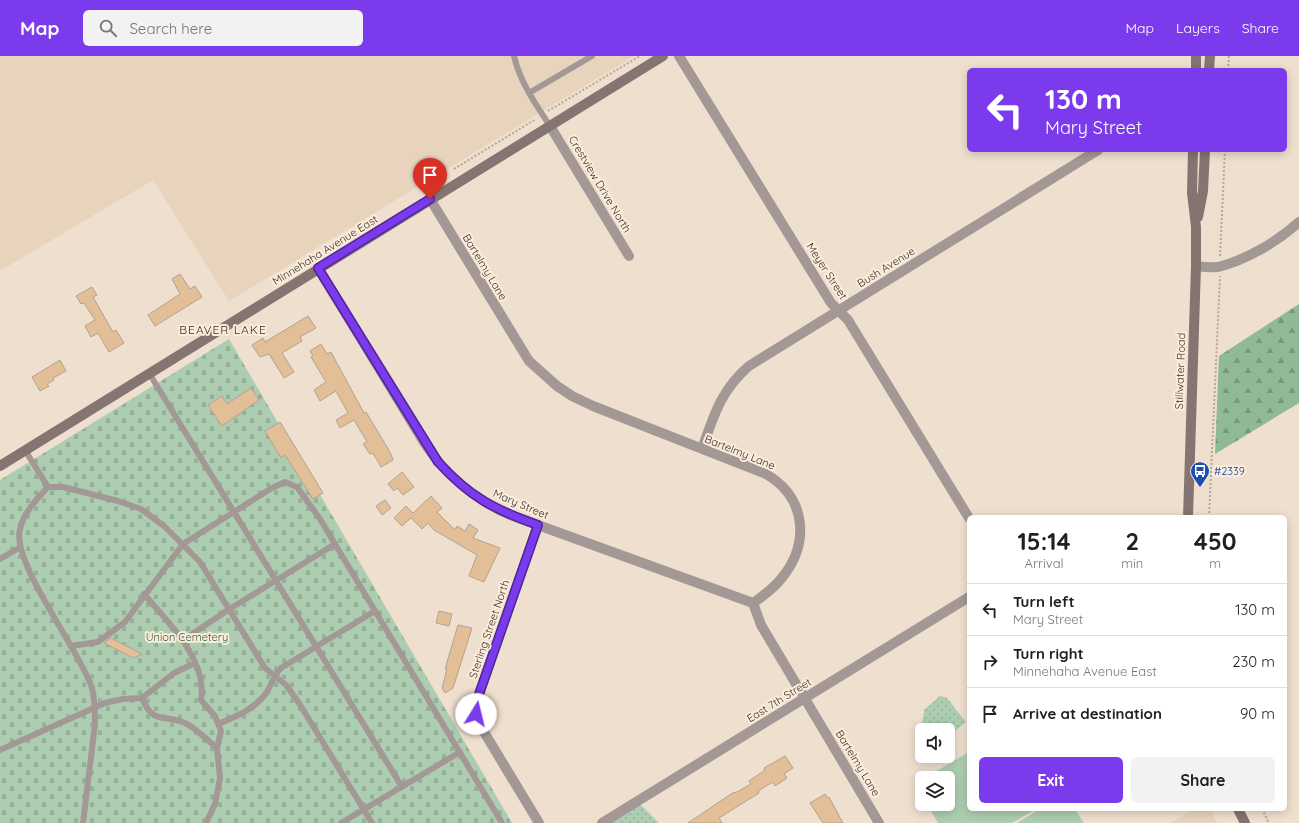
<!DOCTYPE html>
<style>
body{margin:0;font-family:Quicksand,sans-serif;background:#f2f2f2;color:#202124;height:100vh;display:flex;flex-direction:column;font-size:15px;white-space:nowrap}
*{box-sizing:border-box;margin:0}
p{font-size:13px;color:#757577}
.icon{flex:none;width:22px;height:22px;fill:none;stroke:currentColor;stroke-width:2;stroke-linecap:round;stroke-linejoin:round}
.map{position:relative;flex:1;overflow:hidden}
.details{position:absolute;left:967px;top:459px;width:320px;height:296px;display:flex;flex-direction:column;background:#fff;border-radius:6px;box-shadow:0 2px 10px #0003}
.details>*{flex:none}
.guide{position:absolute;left:967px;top:12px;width:320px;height:84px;border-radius:6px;box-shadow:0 2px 10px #0003;background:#7c3aed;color:#fff;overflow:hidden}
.tools{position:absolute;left:915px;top:667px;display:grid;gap:8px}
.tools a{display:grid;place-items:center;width:40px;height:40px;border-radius:6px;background:#fff;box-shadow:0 2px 10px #0003;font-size:20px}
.pin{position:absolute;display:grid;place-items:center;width:34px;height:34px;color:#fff;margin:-41px -17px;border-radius:50% 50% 50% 0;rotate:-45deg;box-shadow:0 0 4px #0007}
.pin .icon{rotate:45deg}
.me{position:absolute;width:44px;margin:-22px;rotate:9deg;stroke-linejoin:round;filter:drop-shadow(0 0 3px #0008)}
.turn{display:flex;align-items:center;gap:14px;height:84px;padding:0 12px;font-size:18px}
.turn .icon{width:52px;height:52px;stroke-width:2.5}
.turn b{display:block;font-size:28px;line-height:34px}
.eta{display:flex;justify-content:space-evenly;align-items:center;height:68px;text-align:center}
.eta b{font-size:24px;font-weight:700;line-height:28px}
.cta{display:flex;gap:8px;margin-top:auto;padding:8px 12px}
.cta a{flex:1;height:46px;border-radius:6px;background:#7c3aed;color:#fff;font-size:16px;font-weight:700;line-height:46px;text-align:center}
.cta a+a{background:#f2f2f2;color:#202124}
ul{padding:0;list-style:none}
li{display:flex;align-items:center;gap:12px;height:52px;padding:0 12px;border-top:1px solid #e0e0e0}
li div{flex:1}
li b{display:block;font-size:15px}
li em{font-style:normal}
header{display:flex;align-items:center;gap:24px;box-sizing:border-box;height:56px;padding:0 20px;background:#7c3aed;color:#fff}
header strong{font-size:19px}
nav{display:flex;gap:22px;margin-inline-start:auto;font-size:14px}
.search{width:280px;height:36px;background:#f2f2f2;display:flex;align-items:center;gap:10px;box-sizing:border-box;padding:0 14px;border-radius:6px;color:#757577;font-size:15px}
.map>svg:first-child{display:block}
.built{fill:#e8d4bd}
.green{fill:#adcdb1}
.forest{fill:url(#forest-firs)}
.cemetery{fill:url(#cemetery-stones)}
.park{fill:url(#park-dots)}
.building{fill:#e3bf97;stroke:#b1a292}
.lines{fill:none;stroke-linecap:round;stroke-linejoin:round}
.path{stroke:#b4a89a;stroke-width:2;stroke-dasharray:2 2;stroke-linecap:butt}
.lane{stroke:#a39896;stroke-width:6}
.street{stroke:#a39896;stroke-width:10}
.secondary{stroke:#847572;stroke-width:10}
.route-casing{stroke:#51269a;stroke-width:10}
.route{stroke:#7c3aed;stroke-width:7}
.labels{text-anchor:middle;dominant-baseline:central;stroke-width:4;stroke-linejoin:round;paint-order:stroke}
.street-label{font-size:11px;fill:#353029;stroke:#fcecdb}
.transit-label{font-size:11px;fill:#164399;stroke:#fcecdb;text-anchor:start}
.park-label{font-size:11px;fill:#276436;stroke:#fcecdb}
.neighbourhood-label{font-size:12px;letter-spacing:1px;fill:#353029;stroke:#fcecdb}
</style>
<header>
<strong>Map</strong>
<div class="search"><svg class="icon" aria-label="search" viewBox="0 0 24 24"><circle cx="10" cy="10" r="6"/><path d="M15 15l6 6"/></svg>Search here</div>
<nav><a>Map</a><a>Layers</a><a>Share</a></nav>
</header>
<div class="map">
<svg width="1299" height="767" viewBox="0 0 1299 767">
<defs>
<pattern id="forest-firs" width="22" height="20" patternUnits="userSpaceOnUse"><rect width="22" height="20" fill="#90ba97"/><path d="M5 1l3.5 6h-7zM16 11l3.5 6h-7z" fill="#76987b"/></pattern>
<pattern id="cemetery-stones" width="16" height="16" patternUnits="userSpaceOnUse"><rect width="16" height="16" fill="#adcdb1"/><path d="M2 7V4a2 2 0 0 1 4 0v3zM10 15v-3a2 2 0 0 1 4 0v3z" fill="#95b098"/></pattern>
<pattern id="park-dots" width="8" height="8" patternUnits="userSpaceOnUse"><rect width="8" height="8" fill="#adcdb1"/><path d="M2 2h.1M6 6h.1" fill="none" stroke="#95b098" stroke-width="1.8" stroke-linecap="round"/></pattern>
</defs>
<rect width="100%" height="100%" fill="#efdfce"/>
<path class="built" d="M 0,0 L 634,0 L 229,245 L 153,124 L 0,215 Z
M 1194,753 L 1211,753 L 1217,767 L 1170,767 Z"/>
<path class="green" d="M 969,696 L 969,753 L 1036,753 L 1012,767 L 938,767 L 927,748 L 948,748 L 948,722 L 925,722 Z
M 1040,753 L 1075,753 L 1084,767 L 1017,767 Z"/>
<path class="forest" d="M 1299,248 L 1299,347 L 1215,398 L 1219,300 Z"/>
<path class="cemetery" d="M 229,283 L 512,767 L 0,767 L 0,424 Z"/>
<path class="park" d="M 940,640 L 947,642 L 966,666 L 948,681 L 948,674 L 926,674 L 922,669 L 924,654 Z
M 637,745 L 659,767 L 609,767 Z"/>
<path class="building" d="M 180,218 L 190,233 L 195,230 L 202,241 L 155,270 L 148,259 L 180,238 L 172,223 Z
M 92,231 L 97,239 L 93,241 L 113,276 L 116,274 L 124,287 L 109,296 L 98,277 L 91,281 L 85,270 L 95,264 L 84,247 L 81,248 L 76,240 Z
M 308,260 L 316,272 L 300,281 L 302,285 L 282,297 L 294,316 L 284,322 L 269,298 L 260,301 L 252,289 L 263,282 L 265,286 Z
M 321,288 L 327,298 L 331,296 L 364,357 L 366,356 L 390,396 L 393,404 L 381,411 L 373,397 L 370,398 L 363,388 L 367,386 L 354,364 L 340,372 L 336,364 L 348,357 L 336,335 L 320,345 L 314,334 L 326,326 L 311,301 L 313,300 L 310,295 Z
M 60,304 L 66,315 L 53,322 L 54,324 L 47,328 L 49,330 L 40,335 L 32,321 Z
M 251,332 L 259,344 L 222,370 L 208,349 L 222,340 L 227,348 Z
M 280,366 L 323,437 L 313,443 L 285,399 L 281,402 L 265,375 Z
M 402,416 L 414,431 L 403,439 L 397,432 L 394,435 L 388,428 Z
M 431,440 L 442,452 L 437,456 L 455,474 L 457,470 L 465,475 L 469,468 L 478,474 L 473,482 L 500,492 L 484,526 L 469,520 L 477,499 L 434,474 L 428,467 L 422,473 L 411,462 L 402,470 L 394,462 L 406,450 L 413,457 Z
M 385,444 L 391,452 L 382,459 L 376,450 Z
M 439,555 L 452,558 L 449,570 L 436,567 Z
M 458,569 L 472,572 L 453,632 L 445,637 L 442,632 L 447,613 L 445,613 Z
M 111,582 L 142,598 L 133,602 L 104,587 Z
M 785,700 L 793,712 L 784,718 L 787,722 L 775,730 L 773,726 L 758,735 L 759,737 L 719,762 L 722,767 L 688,767 L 734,736 L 735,737 L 751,728 L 749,725 L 765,714 L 764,712 Z
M 825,738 L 827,742 L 829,741 L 843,767 L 823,767 L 810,747 Z"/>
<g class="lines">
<path class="path" d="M 1228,14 L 1229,0
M 548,55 L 640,0
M 454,113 L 536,63
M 1220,200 L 1225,94
M 1209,461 L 1220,220
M 1262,753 L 1269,767"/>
<path class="lane" d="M 514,0 C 520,26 535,47 550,70
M 529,37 L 592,0
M 149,317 L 402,731
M 25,394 L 48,431
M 0,503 L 19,492
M 144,538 C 168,566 208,604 201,644 L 215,660 L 221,675 L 217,692 L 220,722 L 215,748 L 206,767
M 183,584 L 228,554 L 335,488
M 71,590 L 98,586 L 125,566 L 183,488 L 272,432 L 285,426 L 297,431 L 320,463 L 502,767
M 142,642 C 153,669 163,658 185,667 C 196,672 207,684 217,692
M 218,668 C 236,661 256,652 267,636 C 272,627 274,619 281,612 L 375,555
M 0,694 L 105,647 L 123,643 L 142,642 L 174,617 L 195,607
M 83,767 L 95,668 C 95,656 95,643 92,632 C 80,594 11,507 20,473 C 24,456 36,444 48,431 L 63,431 L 118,445 L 141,453 L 164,470 L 200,506 L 265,612 L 286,629 L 299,647 L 372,767
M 341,767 L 460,696"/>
<path class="street" d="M 679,0 L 831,247 L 848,264 L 969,462
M 550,70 L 629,200
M 430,143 L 529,305 L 557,330 L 572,340 L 593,350 L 766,418 C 807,442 810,488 781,523 C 773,533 763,540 753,547
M 1196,210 C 1203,211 1211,212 1218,211 C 1246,204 1277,186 1299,166
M 318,212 L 425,388 C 448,421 475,445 513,460 L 753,547
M 702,393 C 714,359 721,334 749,310 L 1098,94
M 538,469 L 477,644 L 476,658 L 481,671 L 539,767
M 753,547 L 761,569 L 879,767
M 602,767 L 969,541"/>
<path class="secondary" d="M 1196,14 L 1196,0
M 1209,14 L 1210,0
M 1198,161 L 1203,135 L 1205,94
M 0,410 L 663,0
M 1188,461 L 1196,210 L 1196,171 L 1192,137 L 1193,94
M 1238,753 L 1245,767"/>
</g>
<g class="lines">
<defs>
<path id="route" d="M 430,143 L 318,212 L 438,406 C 470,441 495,454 538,469 L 477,644 L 476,658"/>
</defs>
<use href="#route" class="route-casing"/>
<use href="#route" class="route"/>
</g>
<defs>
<symbol id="bus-pin" viewBox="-11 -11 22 30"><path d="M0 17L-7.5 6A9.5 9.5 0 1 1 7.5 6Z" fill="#1a4fb4" stroke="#fcecdb"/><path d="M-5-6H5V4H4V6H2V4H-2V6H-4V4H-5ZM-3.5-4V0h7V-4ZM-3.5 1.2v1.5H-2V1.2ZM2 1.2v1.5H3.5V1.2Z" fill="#fff"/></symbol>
</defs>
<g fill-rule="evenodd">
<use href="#bus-pin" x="1189" y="404" width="22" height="30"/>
</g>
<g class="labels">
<g class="street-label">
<text transform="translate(600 128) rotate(59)">Crestview Drive North</text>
<text transform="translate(325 194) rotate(-32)">Minnehaha Avenue East</text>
<text transform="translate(485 211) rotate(59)">Bartelmy Lane</text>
<text transform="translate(886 211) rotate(-32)">Bush Avenue</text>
<text transform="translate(827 215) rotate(57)">Meyer Street</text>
<text transform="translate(1180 315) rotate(-88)">Stillwater Road</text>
<text transform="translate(740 396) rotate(22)">Bartelmy Lane</text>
<text transform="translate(521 448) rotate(23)">Mary Street</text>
<text transform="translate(489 573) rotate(-71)">Sterling Street North</text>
<text transform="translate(779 644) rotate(-32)">East 7th Street</text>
<text transform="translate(858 707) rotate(59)">Bartelmy Lane</text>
</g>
<g class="transit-label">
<text x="1214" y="415">#2339</text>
</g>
<g class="park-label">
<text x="187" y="581">Union Cemetery</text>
</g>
<g class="neighbourhood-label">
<text x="223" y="273">BEAVER LAKE</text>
</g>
</g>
</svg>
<div class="tools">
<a><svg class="icon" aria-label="sound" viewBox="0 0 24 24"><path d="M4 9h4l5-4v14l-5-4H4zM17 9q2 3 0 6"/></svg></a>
<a><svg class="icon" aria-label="layers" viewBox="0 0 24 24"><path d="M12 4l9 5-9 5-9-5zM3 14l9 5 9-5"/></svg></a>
</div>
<div class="pin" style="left:430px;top:143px;background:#d93025"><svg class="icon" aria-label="arrive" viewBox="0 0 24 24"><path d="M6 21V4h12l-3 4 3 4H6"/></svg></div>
<svg class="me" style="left:476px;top:658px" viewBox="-20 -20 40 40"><circle r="19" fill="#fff"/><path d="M0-13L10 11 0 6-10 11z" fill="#7c3aed"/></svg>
<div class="guide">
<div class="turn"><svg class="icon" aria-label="left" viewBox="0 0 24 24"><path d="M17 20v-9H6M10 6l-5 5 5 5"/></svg><div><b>130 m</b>Mary Street</div></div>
</div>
<section class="details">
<div class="eta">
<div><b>15:14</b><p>Arrival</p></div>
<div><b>2</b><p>min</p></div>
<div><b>450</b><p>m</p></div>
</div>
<ul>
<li><svg class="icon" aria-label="left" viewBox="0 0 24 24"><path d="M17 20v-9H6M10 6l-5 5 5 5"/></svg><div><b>Turn left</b><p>Mary Street</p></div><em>130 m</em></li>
<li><svg class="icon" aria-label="right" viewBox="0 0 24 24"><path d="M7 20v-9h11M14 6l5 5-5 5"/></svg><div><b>Turn right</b><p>Minnehaha Avenue East</p></div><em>230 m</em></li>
<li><svg class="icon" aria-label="arrive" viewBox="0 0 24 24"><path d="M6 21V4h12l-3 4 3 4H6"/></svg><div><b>Arrive at destination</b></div><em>90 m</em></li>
</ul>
<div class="cta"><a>Exit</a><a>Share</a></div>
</section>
</div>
